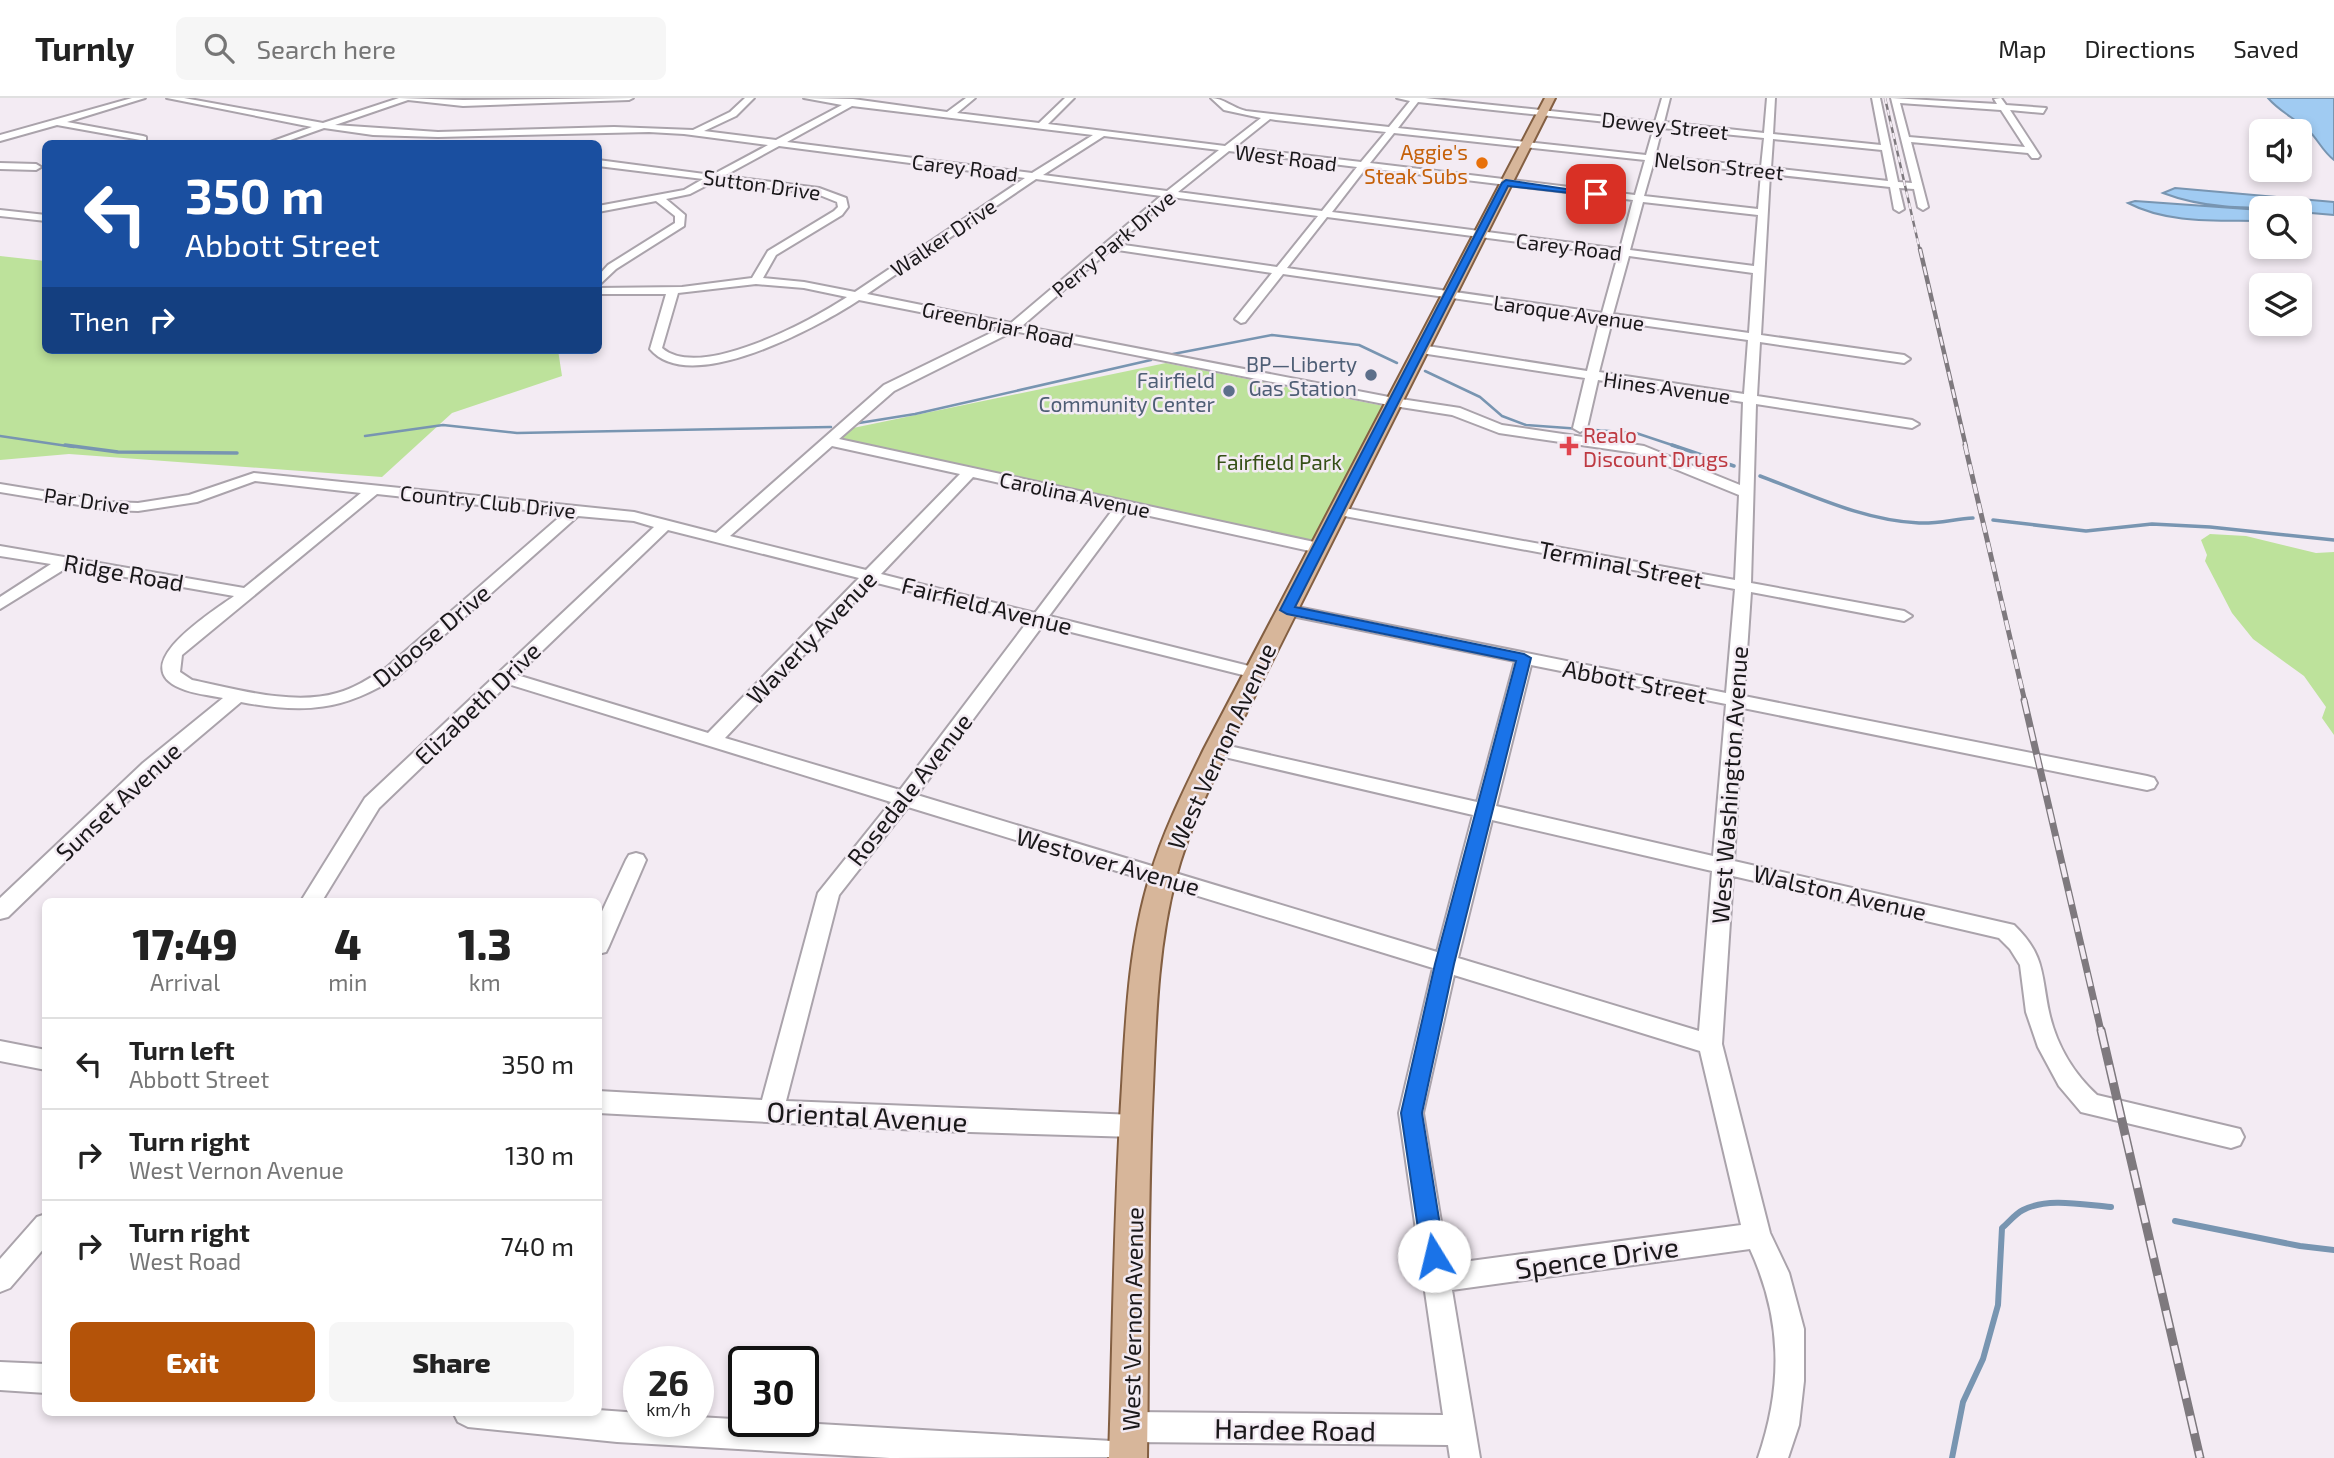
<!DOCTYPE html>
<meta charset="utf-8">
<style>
body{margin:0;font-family:"Exo 2",sans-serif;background:#f6f6f6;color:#222;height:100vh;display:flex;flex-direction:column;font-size:26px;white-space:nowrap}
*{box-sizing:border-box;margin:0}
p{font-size:23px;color:#767676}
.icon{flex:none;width:38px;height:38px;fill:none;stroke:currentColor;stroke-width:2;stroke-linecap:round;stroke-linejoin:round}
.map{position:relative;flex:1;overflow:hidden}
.side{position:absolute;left:42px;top:800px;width:560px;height:518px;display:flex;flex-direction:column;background:#fff;border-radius:10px;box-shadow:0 4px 10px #0003}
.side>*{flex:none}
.top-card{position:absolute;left:42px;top:42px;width:560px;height:214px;border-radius:10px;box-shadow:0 4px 10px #0003;background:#1a4fa0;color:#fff;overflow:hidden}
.buttons{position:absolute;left:2249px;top:21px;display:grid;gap:14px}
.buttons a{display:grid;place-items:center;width:63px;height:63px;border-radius:10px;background:#fff;box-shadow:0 4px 10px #0003;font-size:35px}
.speed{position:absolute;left:623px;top:1248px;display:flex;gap:14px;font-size:35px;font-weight:700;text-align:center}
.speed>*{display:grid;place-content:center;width:91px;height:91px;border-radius:50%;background:#fff;box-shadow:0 4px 10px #0003;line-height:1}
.speed small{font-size:18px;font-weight:400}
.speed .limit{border:4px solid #111;border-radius:10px;background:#fff;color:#111}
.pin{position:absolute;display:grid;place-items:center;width:60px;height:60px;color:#fff;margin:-30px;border-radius:14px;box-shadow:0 4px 10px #0006}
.me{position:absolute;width:77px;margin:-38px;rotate:351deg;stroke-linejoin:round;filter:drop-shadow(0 0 5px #0008)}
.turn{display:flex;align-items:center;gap:24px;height:147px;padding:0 28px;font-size:32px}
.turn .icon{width:91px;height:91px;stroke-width:2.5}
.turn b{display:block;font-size:49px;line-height:60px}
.then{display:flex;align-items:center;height:66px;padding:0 28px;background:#0003;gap:14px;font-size:26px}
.eta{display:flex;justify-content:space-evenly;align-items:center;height:119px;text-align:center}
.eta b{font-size:42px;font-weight:800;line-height:49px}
.action{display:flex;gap:14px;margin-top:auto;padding:14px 28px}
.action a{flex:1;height:80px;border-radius:10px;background:#b45309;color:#fff;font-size:28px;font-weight:800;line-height:80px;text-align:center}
.action a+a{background:#f6f6f6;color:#222}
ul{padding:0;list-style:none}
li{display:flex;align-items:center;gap:21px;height:91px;padding:0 28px;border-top:2px solid #e0e0e0}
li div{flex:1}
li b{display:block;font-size:26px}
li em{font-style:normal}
header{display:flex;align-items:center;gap:42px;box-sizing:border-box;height:98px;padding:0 35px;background:#fff;border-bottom:2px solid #e0e0e0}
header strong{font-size:33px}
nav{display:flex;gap:38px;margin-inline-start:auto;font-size:24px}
.search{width:490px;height:63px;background:#f6f6f6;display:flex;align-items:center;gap:18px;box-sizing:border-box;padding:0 24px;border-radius:10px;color:#767676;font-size:26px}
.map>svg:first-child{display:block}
.green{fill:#bde29b}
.water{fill:#a0cbf2;stroke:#7895b1;stroke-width:2}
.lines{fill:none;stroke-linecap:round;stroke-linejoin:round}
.stream-far2{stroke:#7895b1;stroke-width:2.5}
.stream-far1{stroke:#7895b1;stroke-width:3.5}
.stream{stroke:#7895b1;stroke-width:6}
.minor-casing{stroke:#aaa3ab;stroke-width:4}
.major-casing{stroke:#835f42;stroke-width:4}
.minor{fill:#fff;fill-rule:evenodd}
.major{fill:#d7b69a;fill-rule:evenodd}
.rail-far4-casing{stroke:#7e797e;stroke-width:2.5}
.rail-far3-casing{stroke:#7e797e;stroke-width:4.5}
.rail-far2-casing{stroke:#7e797e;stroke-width:5}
.rail-far1-casing{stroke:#7e797e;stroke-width:7}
.rail-casing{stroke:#7e797e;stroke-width:9}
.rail-far4{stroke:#f3ebf3;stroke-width:2;stroke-dasharray:6;stroke-linecap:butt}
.rail-far3{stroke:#f3ebf3;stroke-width:2.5;stroke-dasharray:9;stroke-linecap:butt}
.rail-far2{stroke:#f3ebf3;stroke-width:3.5;stroke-dasharray:10;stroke-linecap:butt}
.rail-far1{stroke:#f3ebf3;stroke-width:4.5;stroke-dasharray:14;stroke-linecap:butt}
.rail{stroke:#f3ebf3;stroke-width:6;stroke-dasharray:18;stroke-linecap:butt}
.route{fill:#1a73e8;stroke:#114b97;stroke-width:2}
.food-dot{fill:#e8710a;stroke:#f3ebf3;stroke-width:2.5}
.service-dot{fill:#5c6f8a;stroke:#f3ebf3;stroke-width:2.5}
.health-dot{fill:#e0444e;stroke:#f3ebf3;stroke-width:2.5}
.labels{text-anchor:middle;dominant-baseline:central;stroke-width:5;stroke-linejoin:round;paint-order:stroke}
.far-street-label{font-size:21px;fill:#1a181a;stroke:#f3ebf3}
.far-food-label{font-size:21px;fill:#c56008;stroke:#f3ebf3;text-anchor:end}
.far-service-label{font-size:21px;fill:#4e5e75;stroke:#f3ebf3;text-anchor:end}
.far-health-label{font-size:21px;fill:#be3a42;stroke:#f3ebf3;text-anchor:start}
.far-park-label{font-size:21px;fill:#355016;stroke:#f3ebf3}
.street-label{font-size:24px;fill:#1a181a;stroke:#f3ebf3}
.near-street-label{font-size:28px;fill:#1a181a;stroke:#f3ebf3}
</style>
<header>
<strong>Turnly</strong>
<div class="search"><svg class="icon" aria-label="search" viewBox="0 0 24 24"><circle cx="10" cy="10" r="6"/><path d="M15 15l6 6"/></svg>Search here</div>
<nav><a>Map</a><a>Directions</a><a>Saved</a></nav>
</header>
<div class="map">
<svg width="2334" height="1360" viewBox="0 0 2334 1360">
<rect width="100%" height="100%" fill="#f3ebf3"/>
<path class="green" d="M 0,158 L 45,163 L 46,252 L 558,252 L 562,278 L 452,315 L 382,379 L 69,356 L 0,362 Z
M 1166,265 L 1394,310 L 1321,448 L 840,340 L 853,330 Z
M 2210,436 L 2246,438 L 2316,455 L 2334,454 L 2334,637 L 2322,620 L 2326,609 L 2304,578 L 2253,541 L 2232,515 L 2205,463 L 2207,457 L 2201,442 Z"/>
<path class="water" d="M 2268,0 L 2334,0 L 2334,62 C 2322,53 2318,41 2308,32 C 2294,20 2279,13 2268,0 Z
M 2175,90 L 2334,104 L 2334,117 L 2300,114 L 2300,110 C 2254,110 2207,112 2163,95 Z
M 2135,103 L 2261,112 L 2261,123 C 2218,122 2168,126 2128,105 Z"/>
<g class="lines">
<path class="stream-far2" d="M 1173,256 L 1272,237 L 1359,247 L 1397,265
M 1425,273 L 1480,299 L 1502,318 L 1526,327 L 1636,335 L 1678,349
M 859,325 L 915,316 L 1151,262
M 0,338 L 74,349
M 365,338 L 443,327 L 517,335 L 831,329"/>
<path class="stream-far1" d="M 65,347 L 118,354 L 237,355
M 1672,347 L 1734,368
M 1760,378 C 1811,397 1865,423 1919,425 C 1937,426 1955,421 1973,420
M 1993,422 L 2086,433 L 2152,426 L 2210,429 L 2334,442"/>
<path class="stream" d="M 2175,1123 L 2300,1148 L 2334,1152
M 1952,1360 L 1963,1304 L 1983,1261 L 1998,1207 L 2002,1130 C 2009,1124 2015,1116 2023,1112 C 2048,1099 2084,1107 2111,1109"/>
<defs>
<path id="minor" d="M 132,0 L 145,0 L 67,24 L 143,38 L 146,39 L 146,43 L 57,27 L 0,43 L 0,37 Z
M 167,0 L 184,0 L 323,25 L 399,0 L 463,2 L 633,0 L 629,2 L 463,8 L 408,2 L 335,27 L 438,34 L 614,29 L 693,32 L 730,14 L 745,0 L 754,0 L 736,18 L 704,33 L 776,42 L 842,7 L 804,0 L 853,1 L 947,14 L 966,0 L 975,0 L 957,15 L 1039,25 L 1065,0 L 1074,0 L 1048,26 L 1225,48 L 1261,20 L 1224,12 L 1211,0 C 1223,0 1233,10 1246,13 L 1389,29 L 1410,3 L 1397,0 L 1425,0 L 1655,24 L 1662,0 L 1670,0 L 1664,24 L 1764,35 L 1767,0 L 1775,0 L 1773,36 L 1881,47 L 1872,0 L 1880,0 L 1898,84 L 1912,85 L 1891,0 L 1997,6 L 1994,1 L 2001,0 L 2006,7 L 2046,10 L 2043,15 L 2010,12 L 2040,58 L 2038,60 L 2032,60 L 2028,55 L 1911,44 L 1928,109 L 1923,112 L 1918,109 L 1914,91 L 1899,90 L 1904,111 L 1899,114 L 1894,111 L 1890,89 L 1770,76 L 1761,237 L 1904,257 L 1910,261 L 1904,265 L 1760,244 L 1757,298 L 1912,322 L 1919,326 L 1912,330 L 1756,306 L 1751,485 L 1904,513 L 1912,518 L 1904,523 L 1751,494 L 1744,598 L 2147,678 L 2154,680 L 2157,685 L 2154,690 L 2147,692 L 1743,610 L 1734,763 L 2014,827 C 2045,857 2041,875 2049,914 C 2056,946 2073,975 2097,997 L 2240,1031 L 2244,1039 L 2240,1047 L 2231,1050 L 2081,1014 L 2059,988 L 2038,949 L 2026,914 L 2020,867 L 2010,851 L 1999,840 L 1733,778 L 1722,946 L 1770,1135 L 1789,1175 L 1804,1231 L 1804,1283 L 1799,1327 L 1788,1360 L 1758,1360 C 1783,1287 1782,1221 1750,1151 L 1452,1192 L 1480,1360 L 1450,1360 L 1448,1347 L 1130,1344 L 1119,1340 L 1115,1329 L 1119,1318 L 1130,1314 L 1443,1317 L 1399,1015 L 1433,870 L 908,709 L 839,797 L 786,1003 L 1135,1017 L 1144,1020 L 1147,1028 L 1144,1036 L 1135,1039 L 938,1033 L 598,1015 L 598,993 L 762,1002 L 818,795 L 891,704 L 508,586 L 379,710 L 322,803 L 301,803 L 365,700 L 654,429 L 634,423 L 578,418 L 398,578 C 344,613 304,616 241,604 L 157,675 L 8,819 L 0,821 L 0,800 L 143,665 L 223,600 C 209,597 193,596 180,590 C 125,567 214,513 234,498 L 68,469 L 0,511 L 0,499 L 51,466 L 0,458 L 0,448 L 244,490 L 361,395 L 255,383 L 197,404 L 138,413 L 110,412 L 0,394 L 0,386 L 110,404 L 138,405 L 189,397 L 254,375 L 634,414 L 716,435 L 884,287 L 1001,230 L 859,202 C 818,229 690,299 650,251 L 666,196 L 598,196 L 598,190 L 682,189 L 752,180 L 768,153 L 834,113 L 838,109 L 837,104 L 817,96 L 715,83 L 690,96 L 666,101 L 685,117 L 684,128 L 616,171 L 598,188 L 598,178 L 608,167 L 675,125 L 675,118 L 656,103 L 598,114 L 598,108 L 684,92 L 703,81 L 598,68 L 598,62 L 712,77 L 768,47 L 684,36 L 649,34 L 438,39 L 373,37 L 324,30 L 279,46 L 265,46 L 312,29 ZM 1418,4 L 1654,29 L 1646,57 L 1398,30 ZM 1900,5 L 2001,12 L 2025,49 L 1909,39 ZM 852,8 L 1093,37 L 1032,75 L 787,44 ZM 1270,21 L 1276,22 L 1386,34 L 1361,64 L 1235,49 ZM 1662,30 L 1764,40 L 1761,69 L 1655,58 ZM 1394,35 L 1645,62 L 1635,97 L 1370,65 ZM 1104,38 L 1219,52 L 1167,93 L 1043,77 ZM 1773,41 L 1882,52 L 1888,83 L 1771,70 ZM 779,48 L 1025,80 L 855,194 L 804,184 L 763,180 L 776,157 L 842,117 L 848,109 L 846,100 L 819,90 L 724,78 ZM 1229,53 L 1357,69 L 1322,113 L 1178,94 ZM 1654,63 L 1761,75 L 1758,111 L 1644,98 ZM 1366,70 L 1633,102 L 1620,151 L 1332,114 ZM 1036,81 L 1161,98 L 1011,225 L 867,196 ZM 1171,99 L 1318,118 L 1277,169 L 1117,146 ZM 1643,104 L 1758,117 L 1754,168 L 1630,152 ZM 1327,119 L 1618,157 L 1602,215 L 1287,170 ZM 1111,151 L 1272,175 L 1235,221 L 1241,225 L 1245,224 L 1283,176 L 1600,221 L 1587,273 L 1421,247 L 1415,251 L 1421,255 L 1585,280 L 1573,330 L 1580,334 L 1587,330 L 1598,282 L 1743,304 L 1740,387 L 1644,348 L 1502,327 L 1460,310 L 1394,300 L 1022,228 ZM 1629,158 L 1753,175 L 1749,235 L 1613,216 ZM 756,186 L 804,190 L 847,199 C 811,223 700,283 662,250 L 678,195 ZM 1612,223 L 1748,242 L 1744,296 L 1599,274 ZM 1014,233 L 1394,308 L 1452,317 L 1499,335 L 1636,355 L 1739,397 L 1735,482 L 1339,409 L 1332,413 L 1339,417 L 1735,491 L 1726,595 L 1287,507 L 1281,508 L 1279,512 L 1281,516 L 1287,517 L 1515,563 L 1477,704 L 1216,645 L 1209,647 L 1207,651 L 1209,655 L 1216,657 L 1473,717 L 1437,854 L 917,697 L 1043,527 L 1255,580 L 1261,579 L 1264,575 L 1261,571 L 1049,518 L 1127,413 L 1319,455 L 1327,450 L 1319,445 L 839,341 L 894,293 ZM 832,348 L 960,376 L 866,472 L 730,438 ZM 973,379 L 1114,410 L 1035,515 L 881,476 ZM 377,396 L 563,416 L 386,570 C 370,580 355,590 337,595 C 293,608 236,591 192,582 L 180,574 L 182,557 ZM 668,432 L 859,480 L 708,635 L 517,577 ZM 873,484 L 1028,523 L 900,692 L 725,640 ZM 1531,567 L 1726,606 L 1713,758 L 1496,708 ZM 1492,722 L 1712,773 L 1699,933 L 1458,860 ZM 1454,877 L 1700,953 L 1741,1127 L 1448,1166 L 1423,1015 Z
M 0,65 L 36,66 L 41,69 L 36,72 L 0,71 Z
M 0,112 L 46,117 L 46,123 L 0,118 Z
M 636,755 L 643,757 L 646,762 L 609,848 L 606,854 L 598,856 L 598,822 L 626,762 L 629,757 Z
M 0,943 L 46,952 L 46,972 L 0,963 Z
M 46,1116 L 46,1148 L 10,1190 L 0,1194 L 0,1161 L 37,1119 Z
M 0,1264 L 46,1266 L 46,1295 L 0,1292 Z
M 598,1312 L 639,1315 L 639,1323 L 698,1323 L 698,1319 L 1129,1344 L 1140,1348 L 1144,1359 L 890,1360 L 617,1344 L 468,1329 L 458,1324 L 453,1314 Z"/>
<path id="major" d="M 1545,0 L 1555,0 L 1228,651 C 1208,692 1188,734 1176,779 C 1158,847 1156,918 1153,989 C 1147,1112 1149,1236 1147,1360 L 1109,1360 C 1113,1236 1114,1112 1122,988 C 1126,918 1129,846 1150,778 C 1163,734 1184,692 1204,651 Z"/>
</defs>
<use href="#minor" class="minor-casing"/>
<use href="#major" class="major-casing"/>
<use href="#minor" class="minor"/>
<use href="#major" class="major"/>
<defs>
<path id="rail-far4" d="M 1885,0 L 1920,153"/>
<path id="rail-far3" d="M 1920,151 L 1966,349"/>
<path id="rail-far2" d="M 1965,347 L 2025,604"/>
<path id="rail-far1" d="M 2024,602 L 2101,933"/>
<path id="rail" d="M 2101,932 L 2200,1360"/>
</defs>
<use href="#rail-far4" class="rail-far4-casing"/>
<use href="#rail-far3" class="rail-far3-casing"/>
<use href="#rail-far2" class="rail-far2-casing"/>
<use href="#rail-far1" class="rail-far1-casing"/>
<use href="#rail" class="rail-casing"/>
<use href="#rail-far4" class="rail-far4"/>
<use href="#rail-far3" class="rail-far3"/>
<use href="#rail-far2" class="rail-far2"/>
<use href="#rail-far1" class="rail-far1"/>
<use href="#rail" class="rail"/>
</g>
<path class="route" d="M 1506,82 L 1600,96 L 1596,98 L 1508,88 L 1295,509 L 1524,556 L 1531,560 L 1454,866 L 1422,1015 L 1445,1158 L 1441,1165 L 1434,1168 L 1426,1165 L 1422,1158 L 1401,1015 L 1435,866 L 1516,563 L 1287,516 L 1280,512 L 1502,85 Z"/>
<circle class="food-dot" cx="1482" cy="65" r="7"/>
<g class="service-dot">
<circle cx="1371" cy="277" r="7"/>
<circle cx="1229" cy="293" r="7"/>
</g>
<path class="health-dot" d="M1565.5 337.5h7v7h7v7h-7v7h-7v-7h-7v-7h7z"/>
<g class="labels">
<g class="far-street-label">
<text transform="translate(1665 27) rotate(6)">Dewey Street</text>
<text transform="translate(1286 59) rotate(7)">West Road</text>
<text transform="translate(1719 67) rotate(6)">Nelson Street</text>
<text transform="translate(965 69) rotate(7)">Carey Road</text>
<text transform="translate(762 86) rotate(8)">Sutton Drive</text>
<text transform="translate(943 139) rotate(-34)">Walker Drive</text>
<text transform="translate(1113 145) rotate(-40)">Perry Park Drive</text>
<text transform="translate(1569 148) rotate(7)">Carey Road</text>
<text transform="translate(1569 214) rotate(8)">Laroque Avenue</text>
<text transform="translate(998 226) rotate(12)">Greenbriar Road</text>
<text transform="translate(1667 289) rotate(8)">Hines Avenue</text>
<text transform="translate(1075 396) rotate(12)">Carolina Avenue</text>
<text transform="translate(87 402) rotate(8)">Par Drive</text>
<text transform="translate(488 403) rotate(6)">Country Club Drive</text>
</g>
<g class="far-food-label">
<text x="1468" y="53">Aggie's<tspan x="1468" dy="24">Steak Subs</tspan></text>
</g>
<g class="far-service-label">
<text x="1357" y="265">BP—Liberty<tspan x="1357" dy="24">Gas Station</tspan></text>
<text x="1215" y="281">Fairfield<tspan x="1215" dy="24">Community Center</tspan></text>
</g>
<g class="far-health-label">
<text x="1583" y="336">Realo<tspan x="1583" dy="24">Discount Drugs</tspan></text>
</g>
<g class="far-park-label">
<text x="1279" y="363">Fairfield Park</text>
</g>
<g class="street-label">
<text transform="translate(1621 466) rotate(11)">Terminal Street</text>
<text transform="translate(124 474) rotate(10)">Ridge Road</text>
<text transform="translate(987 507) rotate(14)">Fairfield Avenue</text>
<text transform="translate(431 537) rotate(-40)">Dubose Drive</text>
<text transform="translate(811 539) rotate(-46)">Waverly Avenue</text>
<text transform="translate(1635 583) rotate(11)">Abbott Street</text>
<text transform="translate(477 605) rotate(-44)">Elizabeth Drive</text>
<text transform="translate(1221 648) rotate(-65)">West Vernon Avenue</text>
<text transform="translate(1729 687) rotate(-86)">West Washington Avenue</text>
<text transform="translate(909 691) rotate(-52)">Rosedale Avenue</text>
<text transform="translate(118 703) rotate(-43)">Sunset Avenue</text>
<text transform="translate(1108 763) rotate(16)">Westover Avenue</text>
<text transform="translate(1840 794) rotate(13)">Walston Avenue</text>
<text transform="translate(1132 1221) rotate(-89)">West Vernon Avenue</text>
</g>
<g class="near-street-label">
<text transform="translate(867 1018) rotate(3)">Oriental Avenue</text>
<text transform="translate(1597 1159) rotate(-8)">Spence Drive</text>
<text transform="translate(1295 1331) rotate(1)">Hardee Road</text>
</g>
</g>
</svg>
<div class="buttons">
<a><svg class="icon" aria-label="sound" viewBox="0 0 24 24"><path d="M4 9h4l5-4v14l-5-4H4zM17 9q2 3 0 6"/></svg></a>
<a><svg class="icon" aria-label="search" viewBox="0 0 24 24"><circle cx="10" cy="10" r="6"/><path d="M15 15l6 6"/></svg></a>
<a><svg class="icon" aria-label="layers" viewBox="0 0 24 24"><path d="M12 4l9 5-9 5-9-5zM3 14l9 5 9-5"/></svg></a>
</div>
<div class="speed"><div>26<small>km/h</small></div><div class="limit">30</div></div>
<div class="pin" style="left:1596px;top:96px;background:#d93025"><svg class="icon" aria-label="arrive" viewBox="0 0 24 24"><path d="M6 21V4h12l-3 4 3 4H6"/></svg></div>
<svg class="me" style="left:1434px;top:1158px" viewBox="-20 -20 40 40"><circle r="19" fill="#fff"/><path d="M0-13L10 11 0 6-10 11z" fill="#1a73e8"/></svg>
<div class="top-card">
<div class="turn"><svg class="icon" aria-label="left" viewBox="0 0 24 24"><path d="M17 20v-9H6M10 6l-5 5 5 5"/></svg><div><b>350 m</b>Abbott Street</div></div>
<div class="then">Then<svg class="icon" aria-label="right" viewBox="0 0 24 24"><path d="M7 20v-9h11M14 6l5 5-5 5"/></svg></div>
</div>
<section class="side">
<div class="eta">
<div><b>17:49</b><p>Arrival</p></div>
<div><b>4</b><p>min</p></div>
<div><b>1.3</b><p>km</p></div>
</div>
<ul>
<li><svg class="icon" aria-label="left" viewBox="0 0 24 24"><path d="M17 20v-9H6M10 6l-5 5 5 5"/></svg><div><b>Turn left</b><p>Abbott Street</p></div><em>350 m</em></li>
<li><svg class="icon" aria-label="right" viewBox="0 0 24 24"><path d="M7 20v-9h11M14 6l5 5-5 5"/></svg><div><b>Turn right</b><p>West Vernon Avenue</p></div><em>130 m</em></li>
<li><svg class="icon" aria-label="right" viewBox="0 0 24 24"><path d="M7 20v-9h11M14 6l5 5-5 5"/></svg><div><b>Turn right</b><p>West Road</p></div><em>740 m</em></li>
</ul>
<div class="action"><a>Exit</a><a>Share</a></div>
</section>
</div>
